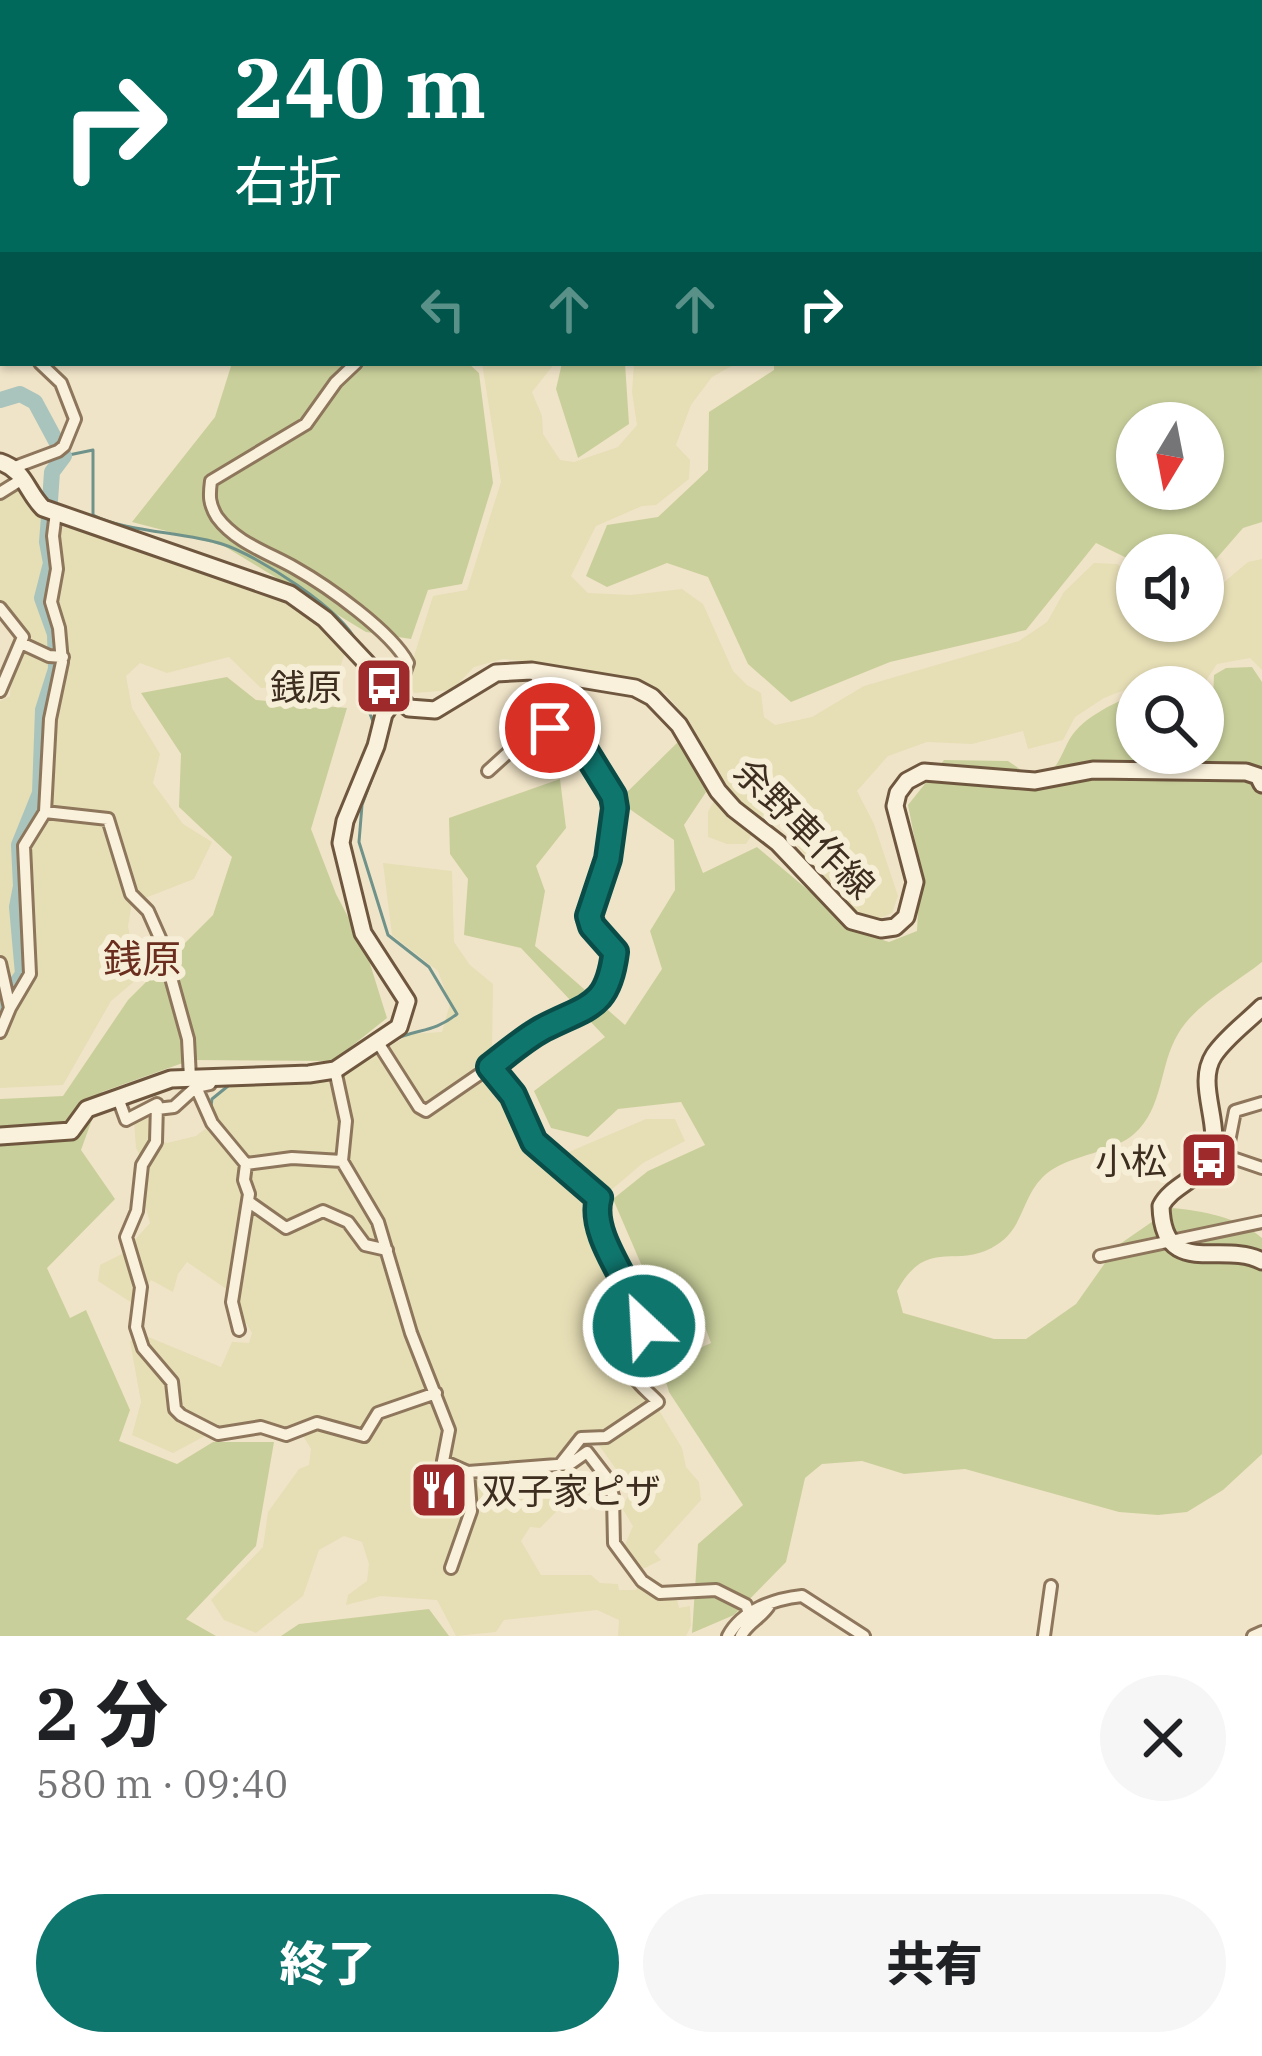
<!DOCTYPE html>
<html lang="ja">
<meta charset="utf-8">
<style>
body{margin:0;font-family:"IBM Plex Serif","Noto Sans JP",serif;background:#f6f6f6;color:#202124;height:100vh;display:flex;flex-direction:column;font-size:45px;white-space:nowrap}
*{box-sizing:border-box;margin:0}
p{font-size:39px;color:#757577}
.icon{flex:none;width:66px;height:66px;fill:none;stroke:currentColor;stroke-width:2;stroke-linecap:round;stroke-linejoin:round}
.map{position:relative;height:1636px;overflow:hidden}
.side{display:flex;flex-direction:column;background:#fff;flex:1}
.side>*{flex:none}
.banner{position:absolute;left:0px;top:0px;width:1263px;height:366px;box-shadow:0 3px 9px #0004;background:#00695c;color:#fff;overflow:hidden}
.needle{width:78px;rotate:190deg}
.buttons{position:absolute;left:1116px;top:402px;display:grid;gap:24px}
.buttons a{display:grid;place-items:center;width:108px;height:108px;border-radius:50%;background:#fff;box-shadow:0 3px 9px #0004;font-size:60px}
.pin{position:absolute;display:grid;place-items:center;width:102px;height:102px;color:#fff;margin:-51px;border:6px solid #fff;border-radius:50%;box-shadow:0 3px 12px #0007}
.me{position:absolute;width:132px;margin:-66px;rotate:335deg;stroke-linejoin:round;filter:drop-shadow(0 0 9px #0008)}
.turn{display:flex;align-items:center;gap:42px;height:252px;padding:0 36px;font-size:54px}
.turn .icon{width:156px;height:156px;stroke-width:2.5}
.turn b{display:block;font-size:84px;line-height:102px}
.lanes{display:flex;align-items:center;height:114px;padding:0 36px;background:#0003;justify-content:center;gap:60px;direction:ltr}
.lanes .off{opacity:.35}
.round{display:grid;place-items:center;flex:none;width:126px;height:126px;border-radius:63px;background:#f6f6f6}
.summary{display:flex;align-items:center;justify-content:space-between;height:204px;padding:0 36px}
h1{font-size:72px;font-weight:800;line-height:90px}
.primary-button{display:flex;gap:24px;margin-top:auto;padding:24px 36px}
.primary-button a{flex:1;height:138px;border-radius:72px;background:#0f766e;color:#fff;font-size:48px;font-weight:800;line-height:138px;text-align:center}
.primary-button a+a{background:#f6f6f6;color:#202124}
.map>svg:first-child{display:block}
.farmland{fill:#e6deb5}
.green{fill:#c9cf9b;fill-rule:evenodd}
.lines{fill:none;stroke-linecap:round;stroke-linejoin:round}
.stream{stroke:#6f938a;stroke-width:3}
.river{stroke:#a9c4bc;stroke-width:16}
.street-casing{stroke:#8d765c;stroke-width:16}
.secondary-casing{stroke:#6f573f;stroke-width:21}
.street{stroke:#faf1dc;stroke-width:10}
.secondary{stroke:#faf1dc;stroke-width:15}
.route-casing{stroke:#0a4d48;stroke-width:30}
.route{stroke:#0f766e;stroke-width:21}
.labels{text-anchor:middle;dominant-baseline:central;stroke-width:12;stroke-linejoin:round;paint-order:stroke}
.poi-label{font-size:36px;fill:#3d2e20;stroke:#f7eed8;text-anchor:end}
.street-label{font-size:36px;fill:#3d2e20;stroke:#f7eed8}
.neighbourhood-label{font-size:39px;fill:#6b2e1e;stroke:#f7eed8}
</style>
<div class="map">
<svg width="1262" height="1636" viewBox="0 0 1262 1636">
<rect width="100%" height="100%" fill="#f0e4c8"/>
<path class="farmland" d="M 482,363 L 555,363 L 532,392 L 542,416 L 543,434 L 560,460 L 574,462 L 618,447 L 637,425 L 632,392 L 634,363 L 737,363 L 712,377 L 691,405 L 676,445 L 690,460 L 689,479 L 656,505 L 642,506 L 596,526 L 571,576 L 588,593 L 631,595 L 682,589 L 703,604 L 733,671 L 747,685 L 761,693 L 764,717 L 775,725 L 812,717 L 864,686 L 1019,641 L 1047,622 L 1064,592 L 1094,563 L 1117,564 L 1137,579 L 1137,621 L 1203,621 L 1203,600 L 1248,562 L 1262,559 L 1262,670 L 1250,658 L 1217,664 L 1207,679 L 1206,714 L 1203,715 L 1203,687 L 1166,687 L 1153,679 L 1104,698 L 1075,717 L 1063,740 L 1028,749 L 1023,731 L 972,744 L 927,742 L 888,756 L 857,791 L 874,824 L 898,896 L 892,913 L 879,919 L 857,914 L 767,811 L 746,844 L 727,844 L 708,837 L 708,812 L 724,782 L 689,721 L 665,693 L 539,663 L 503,659 L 474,667 L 452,690 L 414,693 L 407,678 L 433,596 L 467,590 L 501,482 Z
M 18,488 L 30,508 L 62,527 L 93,530 L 267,590 L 312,620 L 345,652 L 336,682 L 261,688 L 229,657 L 167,673 L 140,663 L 126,676 L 132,708 L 160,754 L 153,783 L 183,824 L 212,842 L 194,879 L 132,903 L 128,926 L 137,979 L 111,1001 L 63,1085 L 0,1088 L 0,976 L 6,971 L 0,953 L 0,701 L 10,696 L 12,666 L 28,636 L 23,624 L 0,601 L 0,498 Z
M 383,863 L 452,871 L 454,942 L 470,965 L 493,984 L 492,1054 L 487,1075 L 508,1099 L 527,1142 L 550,1160 L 646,1119 L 675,1119 L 685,1141 L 643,1163 L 591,1207 L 594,1230 L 613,1278 L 633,1304 L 655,1301 L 694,1316 L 697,1335 L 690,1348 L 679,1351 L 674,1347 L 656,1354 L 633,1345 L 624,1356 L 625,1370 L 640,1393 L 657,1407 L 682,1448 L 686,1467 L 699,1482 L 701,1500 L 654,1552 L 661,1560 L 641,1570 L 624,1547 L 633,1526 L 622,1508 L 631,1490 L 598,1444 L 583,1447 L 559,1471 L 564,1504 L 540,1528 L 530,1527 L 521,1541 L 541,1575 L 591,1575 L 600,1583 L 618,1584 L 619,1590 L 636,1590 L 639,1585 L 660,1599 L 677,1599 L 679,1608 L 690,1606 L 691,1626 L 686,1636 L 618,1636 L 619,1620 L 597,1610 L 504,1620 L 496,1632 L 456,1636 L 437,1600 L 381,1596 L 346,1605 L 348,1595 L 367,1581 L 369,1564 L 362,1542 L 344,1536 L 319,1550 L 303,1596 L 256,1633 L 224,1620 L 211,1600 L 263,1547 L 268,1512 L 299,1469 L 309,1465 L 311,1449 L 296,1424 L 287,1429 L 260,1420 L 220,1428 L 173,1453 L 132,1435 L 141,1402 L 130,1341 L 146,1336 L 221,1367 L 232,1342 L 249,1343 L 252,1333 L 225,1288 L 187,1262 L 178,1274 L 173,1292 L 151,1280 L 135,1305 L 98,1281 L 100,1265 L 122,1254 L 150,1223 L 144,1201 L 148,1172 L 136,1148 L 134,1121 L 151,1117 L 152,1137 L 167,1143 L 196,1136 L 217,1120 L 211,1107 L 217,1093 L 229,1084 L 330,1082 L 410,1034 L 442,1032 L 450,1004 L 438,971 L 392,935 Z"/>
<path class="green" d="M 0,0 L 529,0 L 3,3 L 3,207 Z
M 1208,0 L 1262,0 L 1262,522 L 1243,528 L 1203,574 L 1203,555 L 1137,555 L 1137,563 L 1096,543 L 1026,630 L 890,662 L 791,702 L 748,664 L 708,577 L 667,563 L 607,587 L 586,576 L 607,525 L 658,517 L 708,470 L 709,412 L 774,370 L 774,363 L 1260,363 L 1260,3 L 1206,3 ZM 1137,423 L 1203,423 L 1203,489 L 1137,489 Z
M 232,363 L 468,363 L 479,373 L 493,483 L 462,584 L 428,590 L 411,639 L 366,632 L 224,546 L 132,522 L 215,417 Z
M 562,363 L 625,363 L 629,424 L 578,458 L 556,389 Z
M 1252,667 L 1262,682 L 1262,962 C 1236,983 1195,1004 1178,1034 C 1159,1065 1164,1108 1134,1134 C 1116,1151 1073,1155 1050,1171 C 1021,1192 1026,1226 998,1244 C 957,1272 928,1234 897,1291 L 903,1313 L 994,1339 L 1026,1339 L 1076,1304 L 1117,1246 L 1172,1208 C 1203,1211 1238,1217 1262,1238 L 1262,1454 L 1223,1490 L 1187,1512 L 1158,1515 L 1119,1512 L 965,1469 L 904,1474 L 862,1461 L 822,1464 L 805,1478 L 786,1562 L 734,1615 L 692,1633 L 698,1544 L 743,1505 L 669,1392 L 661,1365 L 711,1343 L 697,1305 L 651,1287 L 613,1199 L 648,1171 L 705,1145 L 681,1102 L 618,1109 L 588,1137 L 551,1128 L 534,1091 L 605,1037 L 521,948 L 464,935 L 468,879 L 450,854 L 449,818 L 560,779 L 566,828 L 536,866 L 545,891 L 535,946 L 625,1025 L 662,969 L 650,931 L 675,890 L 674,840 L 618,801 L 681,739 L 706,792 L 684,825 L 703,873 L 757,847 L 858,932 L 889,942 L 917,931 L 920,867 L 908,805 L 944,760 L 1008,761 L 1039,782 C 1058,765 1057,765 1067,744 C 1079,718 1113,704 1137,693 L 1137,753 L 1203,753 L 1203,728 L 1212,722 L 1214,675 L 1226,668 Z
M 227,677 L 256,700 L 347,708 L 311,829 L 336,894 L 366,951 L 387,1018 L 333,1061 L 191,1060 L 102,1092 L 81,1150 L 115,1199 L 47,1268 L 70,1318 L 86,1310 L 130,1410 L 119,1441 L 177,1464 L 213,1442 L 274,1442 L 256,1546 L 186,1619 L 216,1636 L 0,1636 L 0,1099 L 63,1096 L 128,1000 L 213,915 L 232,857 L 179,807 L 181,754 L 141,693 Z
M 429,1609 L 449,1636 L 281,1636 L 299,1624 Z"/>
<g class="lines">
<path class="stream" d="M 64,456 L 93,450 L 93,515 C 125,532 185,532 222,544 C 257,555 343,610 357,643
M 363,670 L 365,701 L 374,724
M 385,743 L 362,805 L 359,842 L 388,935 L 429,967 L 457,1014 C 433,1033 419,1028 393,1040
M 297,1082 L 329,1078
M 211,1106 L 212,1099 L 228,1086"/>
<path class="river" d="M 0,400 L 20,394 L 35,402 L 64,456 L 52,472 L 50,501
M 0,1007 L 23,974 L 17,907 L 21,886 L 19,845 L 40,793 L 43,710 L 56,669 L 55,634 L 42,598 L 51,563 L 47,542 L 49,517"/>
<defs>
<path id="street" d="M 496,3 L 498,0
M 0,219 L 3,221
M 0,348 L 3,348
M 356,363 L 336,382 L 306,424 L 211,481 C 209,496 209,504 217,517 C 236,543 269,553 295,568 C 327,586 391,631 408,663 L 396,698
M 15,467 L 58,451 L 64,446 L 75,419 L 61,383 L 40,363
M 0,493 L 24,478
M 0,608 L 23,637 L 0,691
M 21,643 L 49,656 L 63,657
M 488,771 L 531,732 L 565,720
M 45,812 L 108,819 L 131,894 L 148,911 L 160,938 L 188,1039 L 190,1078
M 0,963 L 10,1008 L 0,1032
M 10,1008 L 30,974 L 24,846 L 45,812 L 50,719 L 62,662 L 59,628 L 51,602 L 57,569 L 53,536 L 56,512
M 377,1041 L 419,1107 L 426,1111 L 490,1067 L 513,1095 L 534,1142 L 599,1198 L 597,1218 L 621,1281 L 639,1305 L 643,1347 L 631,1359 C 630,1381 644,1387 658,1402 L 606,1437 L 581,1438 L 559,1466
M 490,1067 C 507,1054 525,1038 544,1028 C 589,1005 609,1008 615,952 L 592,926 L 589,916 L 608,859 L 615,808 L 613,797 L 574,733 L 573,725 L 565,720 L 533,672
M 335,1070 L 346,1121 L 342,1161 L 378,1222 L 411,1333 L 449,1430 L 443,1461 L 468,1472 L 570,1464 L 587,1452 L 607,1478 L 613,1496 L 614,1543 L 642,1581 L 660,1593 L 716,1590 L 746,1605 L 749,1613
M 212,1079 L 210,1084 L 196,1087 L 212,1123 L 246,1164 L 244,1180 L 249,1194 L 232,1302 L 239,1330
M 118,1098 L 126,1120 L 157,1104 L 156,1142 L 142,1165 L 137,1211 L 126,1237 L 141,1287 L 136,1327 L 143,1348 L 172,1382 L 175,1409 L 181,1415 L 218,1434 L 261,1427 L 286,1435 L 317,1423 L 364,1436 L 378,1413 L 436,1393
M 157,1109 L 174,1107 L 196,1087
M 1227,1156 L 1262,1168
M 246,1164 L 292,1158 L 342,1161
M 1204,1166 L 1214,1168 L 1225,1162 L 1235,1111 L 1262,1103
M 249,1202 L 286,1228 L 323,1211 L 348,1222 L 365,1245 L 387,1250
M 1100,1256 L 1262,1222
M 451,1568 L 471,1511 L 468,1472
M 728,1636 C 742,1610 774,1599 802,1596 L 864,1636
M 741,1636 C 748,1622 762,1618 770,1604
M 1044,1636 L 1051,1586
M 1253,1636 L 1262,1632"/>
<path id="secondary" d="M 0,462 C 25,470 26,491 43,508 L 290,594 L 325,619 L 409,708 L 435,710 L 496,673 L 532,671 L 635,688 L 652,697 L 679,725 L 718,791 L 734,809 L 778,843 L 852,921 L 881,929 L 895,927 L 906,917 L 915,882 L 895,806 L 898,793 L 907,781 L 924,772 L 1035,781 L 1093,770 L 1246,772 L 1258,776 L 1262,784
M 1262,1007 C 1247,1022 1226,1037 1214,1055 C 1194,1086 1225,1127 1209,1159 C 1199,1180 1172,1185 1161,1206 C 1163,1280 1221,1240 1262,1261
M 0,1136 L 71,1131 L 87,1109 L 171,1079 L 309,1074 L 335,1070 L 399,1027 L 407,1001 L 363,933 L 341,843 L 345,821 L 376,746 L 384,714 L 396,698"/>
</defs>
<use href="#street" class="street-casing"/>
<use href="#secondary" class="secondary-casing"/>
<use href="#street" class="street"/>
<use href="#secondary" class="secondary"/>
</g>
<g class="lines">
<defs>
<path id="route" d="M 550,728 L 565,720 L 574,725 L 574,733 L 613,796 L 615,808 L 608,859 L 589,916 L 592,926 L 615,952 C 608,1008 589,1005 544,1028 C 525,1038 507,1054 490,1067 L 513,1095 L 534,1142 L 599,1198 C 588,1237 636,1288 644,1326"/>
</defs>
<use href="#route" class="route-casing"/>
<use href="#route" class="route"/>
</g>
<defs>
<symbol id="bus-square" viewBox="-11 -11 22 22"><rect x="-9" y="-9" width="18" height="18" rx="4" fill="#9e2a2b" stroke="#f7eed8"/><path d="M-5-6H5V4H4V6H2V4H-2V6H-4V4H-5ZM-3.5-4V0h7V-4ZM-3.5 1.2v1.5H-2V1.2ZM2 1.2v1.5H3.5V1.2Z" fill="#fff"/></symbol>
<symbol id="restaurant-square" viewBox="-11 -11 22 22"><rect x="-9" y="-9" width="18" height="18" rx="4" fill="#9e2a2b" stroke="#f7eed8"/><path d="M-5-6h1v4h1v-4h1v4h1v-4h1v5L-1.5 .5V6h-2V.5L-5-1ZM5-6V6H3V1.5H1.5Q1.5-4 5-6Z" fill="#fff"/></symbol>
</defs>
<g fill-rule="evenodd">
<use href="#bus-square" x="351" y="653" width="66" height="66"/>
<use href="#bus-square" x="1176" y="1127" width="66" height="66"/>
<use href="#restaurant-square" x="406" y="1457" width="66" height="66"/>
</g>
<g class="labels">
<g class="poi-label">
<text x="342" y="686">銭原</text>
<text x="1167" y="1160">小松</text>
<text x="481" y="1490" text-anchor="start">双子家ピザ</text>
</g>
<g class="street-label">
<text transform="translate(805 828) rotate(45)">余野車作線</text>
</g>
<g class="neighbourhood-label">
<text x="142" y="958">銭原</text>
</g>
</g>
</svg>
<div class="buttons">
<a><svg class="needle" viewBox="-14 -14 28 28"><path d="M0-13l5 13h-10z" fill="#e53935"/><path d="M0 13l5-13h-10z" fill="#757577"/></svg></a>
<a><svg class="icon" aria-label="sound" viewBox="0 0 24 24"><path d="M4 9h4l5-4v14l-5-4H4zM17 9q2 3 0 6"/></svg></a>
<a><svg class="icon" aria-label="search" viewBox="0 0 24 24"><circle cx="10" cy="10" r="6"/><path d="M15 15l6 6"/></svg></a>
</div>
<div class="pin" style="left:550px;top:728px;background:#d93025"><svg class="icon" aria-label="arrive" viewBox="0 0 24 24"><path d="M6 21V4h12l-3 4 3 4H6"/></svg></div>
<svg class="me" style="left:644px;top:1326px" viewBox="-20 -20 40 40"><circle r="17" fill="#0f766e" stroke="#fff" stroke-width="3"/><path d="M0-11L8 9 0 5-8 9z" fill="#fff"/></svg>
<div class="banner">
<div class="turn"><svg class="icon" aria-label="right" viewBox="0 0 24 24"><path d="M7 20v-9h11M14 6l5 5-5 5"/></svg><div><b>240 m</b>右折</div></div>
<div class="lanes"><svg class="icon off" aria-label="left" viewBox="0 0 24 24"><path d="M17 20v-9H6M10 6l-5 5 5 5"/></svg><svg class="icon off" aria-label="ahead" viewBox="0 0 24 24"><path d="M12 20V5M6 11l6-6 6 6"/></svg><svg class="icon off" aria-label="ahead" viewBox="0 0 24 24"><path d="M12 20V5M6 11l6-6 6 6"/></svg><svg class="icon" aria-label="right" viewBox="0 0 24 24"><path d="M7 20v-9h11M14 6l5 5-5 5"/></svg></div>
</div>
</div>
<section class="side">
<div class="summary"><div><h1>2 分</h1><p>580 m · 09:40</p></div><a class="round"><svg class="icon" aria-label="close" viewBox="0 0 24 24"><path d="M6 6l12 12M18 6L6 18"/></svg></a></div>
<div class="primary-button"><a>終了</a><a>共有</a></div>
</section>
